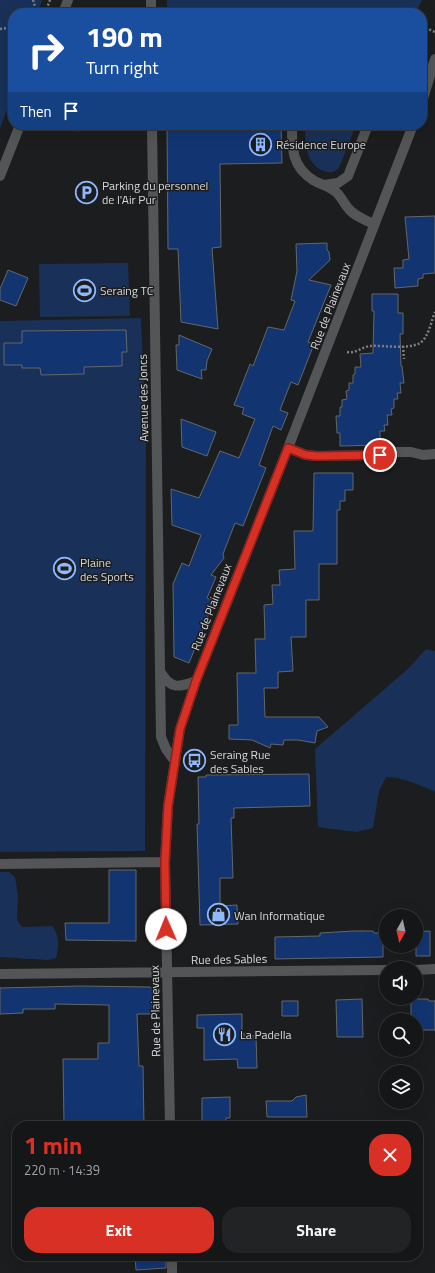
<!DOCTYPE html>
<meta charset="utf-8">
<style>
body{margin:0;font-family:"Titillium Web",sans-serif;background:#222324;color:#f1f3f6;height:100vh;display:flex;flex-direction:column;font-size:15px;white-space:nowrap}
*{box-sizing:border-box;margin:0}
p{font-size:13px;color:#9d9fa1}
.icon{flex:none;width:22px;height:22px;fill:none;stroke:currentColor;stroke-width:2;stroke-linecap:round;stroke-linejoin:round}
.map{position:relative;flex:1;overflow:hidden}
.sheet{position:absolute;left:12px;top:1121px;width:411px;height:140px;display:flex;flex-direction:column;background:#151617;border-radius:16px;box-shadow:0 4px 16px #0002,0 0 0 1px #343536}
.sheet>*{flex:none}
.top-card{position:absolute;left:8px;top:8px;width:419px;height:122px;border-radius:16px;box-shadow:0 4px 16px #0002,0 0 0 1px #343536;background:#1a4fa0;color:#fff;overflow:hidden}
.needle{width:26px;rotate:188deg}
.tools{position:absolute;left:379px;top:909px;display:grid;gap:8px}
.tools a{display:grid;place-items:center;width:44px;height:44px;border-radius:50%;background:#151617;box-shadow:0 4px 16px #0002,0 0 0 1px #343536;font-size:20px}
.pin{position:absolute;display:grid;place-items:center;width:34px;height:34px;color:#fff;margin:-17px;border:2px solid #fff;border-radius:50%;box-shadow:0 1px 4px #0007}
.me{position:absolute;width:44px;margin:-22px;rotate:359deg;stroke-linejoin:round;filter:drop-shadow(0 0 3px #0008)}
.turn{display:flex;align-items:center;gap:14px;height:84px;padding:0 12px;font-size:18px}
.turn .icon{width:52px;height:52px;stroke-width:2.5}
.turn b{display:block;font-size:28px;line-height:34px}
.then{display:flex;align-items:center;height:38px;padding:0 12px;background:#0003;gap:8px;font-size:15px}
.round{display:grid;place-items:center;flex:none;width:42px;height:42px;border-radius:16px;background:#222324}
.overview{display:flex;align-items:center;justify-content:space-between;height:68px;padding:0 12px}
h1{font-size:24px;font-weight:700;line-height:30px;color:#d93025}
.button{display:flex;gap:8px;margin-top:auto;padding:8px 12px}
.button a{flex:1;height:46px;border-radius:16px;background:#d93025;color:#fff;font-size:16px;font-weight:700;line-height:46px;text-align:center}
.button a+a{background:#222324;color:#f1f3f6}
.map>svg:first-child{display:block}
.green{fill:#193158}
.building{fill:#123572;stroke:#646668}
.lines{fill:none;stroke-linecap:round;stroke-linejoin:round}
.path{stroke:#7e7f81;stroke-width:2.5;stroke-dasharray:2 2;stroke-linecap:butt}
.minor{stroke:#545556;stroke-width:10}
.route-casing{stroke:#8d1f18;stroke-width:10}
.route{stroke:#d93025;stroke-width:7}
.labels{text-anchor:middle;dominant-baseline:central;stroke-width:3;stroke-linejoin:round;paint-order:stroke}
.poi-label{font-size:12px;fill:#d7d8d9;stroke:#1c1d1f;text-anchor:start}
.street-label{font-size:12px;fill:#d7d8d9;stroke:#1c1d1f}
</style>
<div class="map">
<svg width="435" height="1273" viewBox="0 0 435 1273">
<rect width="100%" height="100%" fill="#1c1d1f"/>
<path class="green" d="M 0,0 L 42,0 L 38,13 L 13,13 L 13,94 L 0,128 Z
M 167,0 L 422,0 L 416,13 L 167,13 Z
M 47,125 L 100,125 L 78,132 L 54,129 Z
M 305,125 L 356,125 L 339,168 C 328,179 311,166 308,154 C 305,144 305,135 305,125 Z
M 128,263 L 130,316 L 40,317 L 39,264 Z
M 141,318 L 146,431 L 145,851 L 0,852 L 0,321 Z
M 426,649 L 435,651 L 435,792 C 420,785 403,777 386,777 L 379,791 L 373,828 L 356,832 L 318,827 L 315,749 L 409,668 Z
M 0,872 L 9,872 L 15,877 L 18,895 L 17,920 L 22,927 L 52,926 C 60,936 59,946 56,958 L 48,960 L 0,957 Z"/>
<path class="building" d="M 167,125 L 281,125 L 282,163 L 220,164 L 221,247 L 212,248 L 218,329 L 181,322 L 178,249 L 168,249 Z
M 435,216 L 435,273 L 423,274 L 423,278 L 418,279 L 418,286 L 395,288 L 394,268 L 403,268 L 403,260 L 409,259 L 405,217 Z
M 327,243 L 327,250 L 329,252 L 330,260 L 309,280 L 331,285 L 308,342 L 314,344 L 298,385 L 291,382 L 280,410 L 288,413 L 281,430 L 273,426 L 259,465 L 266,468 L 243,526 L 235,523 L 223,554 L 224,558 L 211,575 L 216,577 L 207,598 L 214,601 L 189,663 L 174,657 L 173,584 L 182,563 L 189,566 L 201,535 L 172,525 L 171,489 L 199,498 L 220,451 L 239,458 L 255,419 L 242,414 L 244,408 L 234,405 L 250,364 L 253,366 L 268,327 L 284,330 L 295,301 L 291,300 L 297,271 L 296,244 Z
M 8,270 L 28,278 L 16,306 L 0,300 L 0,289 Z
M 372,294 L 398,294 L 398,313 L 403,313 L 403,334 L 400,334 L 401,366 L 402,366 L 404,383 L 400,383 L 401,393 L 397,393 L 398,399 L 394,399 L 394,408 L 391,409 L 392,415 L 387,415 L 388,425 L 384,425 L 385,431 L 380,431 L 380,445 L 340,446 L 340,433 L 337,433 L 336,416 L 340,416 L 340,407 L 342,407 L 342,400 L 347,399 L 346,391 L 349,390 L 349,383 L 353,383 L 353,375 L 355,374 L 355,367 L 361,367 L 360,354 L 373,353 L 374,311 L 372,311 Z
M 126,330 L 127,352 L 122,352 L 122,366 L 84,367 L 84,374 L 41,375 L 40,368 L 22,368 L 22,365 L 4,365 L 4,343 L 22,343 L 22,331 Z
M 179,335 L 212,349 L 207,361 L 206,370 L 201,370 L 202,379 L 177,370 L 176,345 L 179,345 Z
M 181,419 L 216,432 L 207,456 L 182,447 Z
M 314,473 L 353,473 L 353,490 L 345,490 L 345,501 L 340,501 L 340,510 L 337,510 L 337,564 L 319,564 L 319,600 L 306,600 L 306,637 L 291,637 L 293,671 L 278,672 L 278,688 L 264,688 L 265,717 L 319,717 L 328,727 L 317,731 L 315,743 L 298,740 L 284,740 L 283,745 L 271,744 L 270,748 L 252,740 L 229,739 L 229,725 L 238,725 L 237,673 L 256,673 L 255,639 L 265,639 L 264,605 L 273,604 L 272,585 L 280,585 L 279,570 L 295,569 L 294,531 L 313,531 Z
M 309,774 L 310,806 L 234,808 L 234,818 L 231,818 L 233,878 L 220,878 L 220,906 L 237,905 L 238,924 L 200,925 L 197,824 L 199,824 L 198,777 L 206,777 L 206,775 Z
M 109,870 L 136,870 L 136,941 L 66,940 L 65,923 L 109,923 Z
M 353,931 L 373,931 L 374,933 L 383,933 L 383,957 L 275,959 L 275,937 L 320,936 L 320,933 Z
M 430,931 L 430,956 L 416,956 L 416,932 Z
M 81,986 L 150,987 L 156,992 L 156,1014 L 137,1014 L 139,1066 L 143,1066 L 144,1126 L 64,1126 L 63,1059 L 98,1059 L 98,1043 L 109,1043 L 109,1005 L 55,1004 L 55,1009 L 23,1009 L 23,1013 L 0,1014 L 0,988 Z
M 362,999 L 363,1037 L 337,1037 L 336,1000 Z
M 411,999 L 428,999 L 429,1001 L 435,1001 L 435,1030 L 416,1030 L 416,1020 L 411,1020 Z
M 282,1001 L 298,1001 L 298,1016 L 282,1016 Z
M 242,1014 L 242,1033 L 244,1033 L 244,1036 L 256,1036 L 257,1068 L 238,1068 L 237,1059 L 204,1060 L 204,1028 L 197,1028 L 197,1015 Z
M 306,1095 L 307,1117 L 267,1117 L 266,1101 L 292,1101 L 296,1097 Z
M 230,1097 L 230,1118 L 226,1118 L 226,1126 L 202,1126 L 202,1098 Z
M 135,1256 L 166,1256 L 166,1268 L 136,1270 Z"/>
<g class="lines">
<path class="path" d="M 33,0 L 37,13
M 45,13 L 50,0
M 0,29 L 13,27
M 422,30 L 426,28 L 435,32
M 403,346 L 404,359
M 347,352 C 355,354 362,347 370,346 C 386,345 406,350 420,343 C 429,337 431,321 435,312"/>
<path class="minor" d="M 151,0 L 151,13
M 63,13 L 68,0
M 422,102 L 435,59
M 152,125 L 161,737 L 166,749 L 174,760
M 292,125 C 292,147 291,166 313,180 C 321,185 330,186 337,193 C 341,197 344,203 348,208 C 354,216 365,220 374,224
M 0,176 L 20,125
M 324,185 L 338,183 L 348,176 L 368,125
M 288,448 L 306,455 L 317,456 L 380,455 L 395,452 L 411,452 L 423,455 L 435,454
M 160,671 C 170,689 178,688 196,681
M 0,864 L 165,862
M 416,970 L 435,969
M 0,974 L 386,970
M 170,1126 L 165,862 L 168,806 L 180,729 L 196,681 L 288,448 L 413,125
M 172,1256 L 172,1273"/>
</g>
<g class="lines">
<defs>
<path id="route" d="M 166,929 L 165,862 L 168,806 L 180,729 L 196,681 L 288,448 L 306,455 L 317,456 L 380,455"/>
</defs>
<use href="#route" class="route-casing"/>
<use href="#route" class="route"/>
</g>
<defs>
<symbol id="building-ring" viewBox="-11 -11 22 22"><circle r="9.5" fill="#1c1d1f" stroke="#8fb8fd" stroke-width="1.5"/><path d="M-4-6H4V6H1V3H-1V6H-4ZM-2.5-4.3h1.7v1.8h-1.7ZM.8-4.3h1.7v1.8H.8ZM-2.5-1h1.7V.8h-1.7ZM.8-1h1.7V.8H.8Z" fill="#8fb8fd"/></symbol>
<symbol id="parking-ring" viewBox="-11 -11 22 22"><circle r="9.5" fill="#1c1d1f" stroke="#8fb8fd" stroke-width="1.5"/><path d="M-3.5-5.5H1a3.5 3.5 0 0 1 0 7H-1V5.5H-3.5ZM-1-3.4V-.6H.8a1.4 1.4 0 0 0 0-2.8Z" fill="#8fb8fd"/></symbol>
<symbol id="stadium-ring" viewBox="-11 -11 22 22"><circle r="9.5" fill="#1c1d1f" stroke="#8fb8fd" stroke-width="1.5"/><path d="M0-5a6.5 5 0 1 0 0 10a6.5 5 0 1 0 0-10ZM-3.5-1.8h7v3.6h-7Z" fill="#8fb8fd"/></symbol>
<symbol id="bus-ring" viewBox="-11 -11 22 22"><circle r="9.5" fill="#1c1d1f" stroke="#8fb8fd" stroke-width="1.5"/><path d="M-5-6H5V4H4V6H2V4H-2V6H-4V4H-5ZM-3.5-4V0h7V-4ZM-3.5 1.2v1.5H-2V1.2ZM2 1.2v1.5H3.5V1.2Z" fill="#8fb8fd"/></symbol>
<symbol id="shop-ring" viewBox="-11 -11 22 22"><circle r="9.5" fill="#1c1d1f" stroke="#8fb8fd" stroke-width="1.5"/><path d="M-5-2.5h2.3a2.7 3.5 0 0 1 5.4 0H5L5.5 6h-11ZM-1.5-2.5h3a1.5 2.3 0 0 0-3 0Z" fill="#8fb8fd"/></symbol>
<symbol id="restaurant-ring" viewBox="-11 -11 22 22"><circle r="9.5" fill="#1c1d1f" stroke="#8fb8fd" stroke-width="1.5"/><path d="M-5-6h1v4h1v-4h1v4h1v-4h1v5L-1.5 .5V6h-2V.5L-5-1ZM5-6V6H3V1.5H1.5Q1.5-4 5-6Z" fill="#8fb8fd"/></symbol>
</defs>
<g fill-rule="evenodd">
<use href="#building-ring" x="248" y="132" width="25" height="25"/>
<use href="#parking-ring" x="74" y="180" width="25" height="25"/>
<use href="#stadium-ring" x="72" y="278" width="25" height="25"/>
<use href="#stadium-ring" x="52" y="556" width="25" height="25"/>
<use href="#bus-ring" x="182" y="748" width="25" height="25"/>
<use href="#shop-ring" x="206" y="902" width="25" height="25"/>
<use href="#restaurant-ring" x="212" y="1022" width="25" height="25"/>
</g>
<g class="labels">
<g class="poi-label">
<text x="276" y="144">Résidence Europe</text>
<text x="102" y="185">Parking du personnel<tspan x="102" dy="14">de l'Air Pur</tspan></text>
<text x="100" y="290">Seraing TC</text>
<text x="80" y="562">Plaine<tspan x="80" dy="14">des Sports</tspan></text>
<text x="210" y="754">Seraing Rue<tspan x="210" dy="14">des Sables</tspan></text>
<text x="234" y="915">Wan Informatique</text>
<text x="240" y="1034">La Padella</text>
</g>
<g class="street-label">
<text transform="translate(330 306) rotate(-69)">Rue de Plainevaux</text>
<text transform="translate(143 398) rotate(-91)">Avenue des Joncs</text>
<text transform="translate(211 607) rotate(-69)">Rue de Plainevaux</text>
<text transform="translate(229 959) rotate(-1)">Rue des Sables</text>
<text transform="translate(155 1011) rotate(-91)">Rue de Plainevaux</text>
</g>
</g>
</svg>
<div class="tools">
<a><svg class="needle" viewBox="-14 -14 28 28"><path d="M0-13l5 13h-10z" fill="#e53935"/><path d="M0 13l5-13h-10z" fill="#9d9fa1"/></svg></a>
<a><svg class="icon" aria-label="sound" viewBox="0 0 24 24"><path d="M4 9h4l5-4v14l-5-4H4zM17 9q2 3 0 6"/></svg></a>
<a><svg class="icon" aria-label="search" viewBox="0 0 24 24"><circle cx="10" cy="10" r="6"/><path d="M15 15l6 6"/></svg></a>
<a><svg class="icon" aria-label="layers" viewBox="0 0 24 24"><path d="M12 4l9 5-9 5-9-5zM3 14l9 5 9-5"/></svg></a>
</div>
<div class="pin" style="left:380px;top:455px;background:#d93025"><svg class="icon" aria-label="arrive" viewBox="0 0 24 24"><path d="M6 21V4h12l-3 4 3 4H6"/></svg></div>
<svg class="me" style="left:166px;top:929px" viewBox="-20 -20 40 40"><circle r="19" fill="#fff"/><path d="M0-13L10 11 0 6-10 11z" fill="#d93025"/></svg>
<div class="top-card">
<div class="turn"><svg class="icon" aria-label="right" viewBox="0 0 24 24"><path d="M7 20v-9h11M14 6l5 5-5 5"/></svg><div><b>190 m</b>Turn right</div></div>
<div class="then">Then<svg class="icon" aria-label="arrive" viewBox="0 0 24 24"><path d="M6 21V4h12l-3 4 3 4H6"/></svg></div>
</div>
<section class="sheet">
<div class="overview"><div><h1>1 min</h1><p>220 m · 14:39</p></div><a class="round" style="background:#d93025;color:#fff"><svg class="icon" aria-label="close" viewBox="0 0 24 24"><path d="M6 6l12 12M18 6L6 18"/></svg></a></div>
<div class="button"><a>Exit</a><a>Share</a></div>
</section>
</div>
